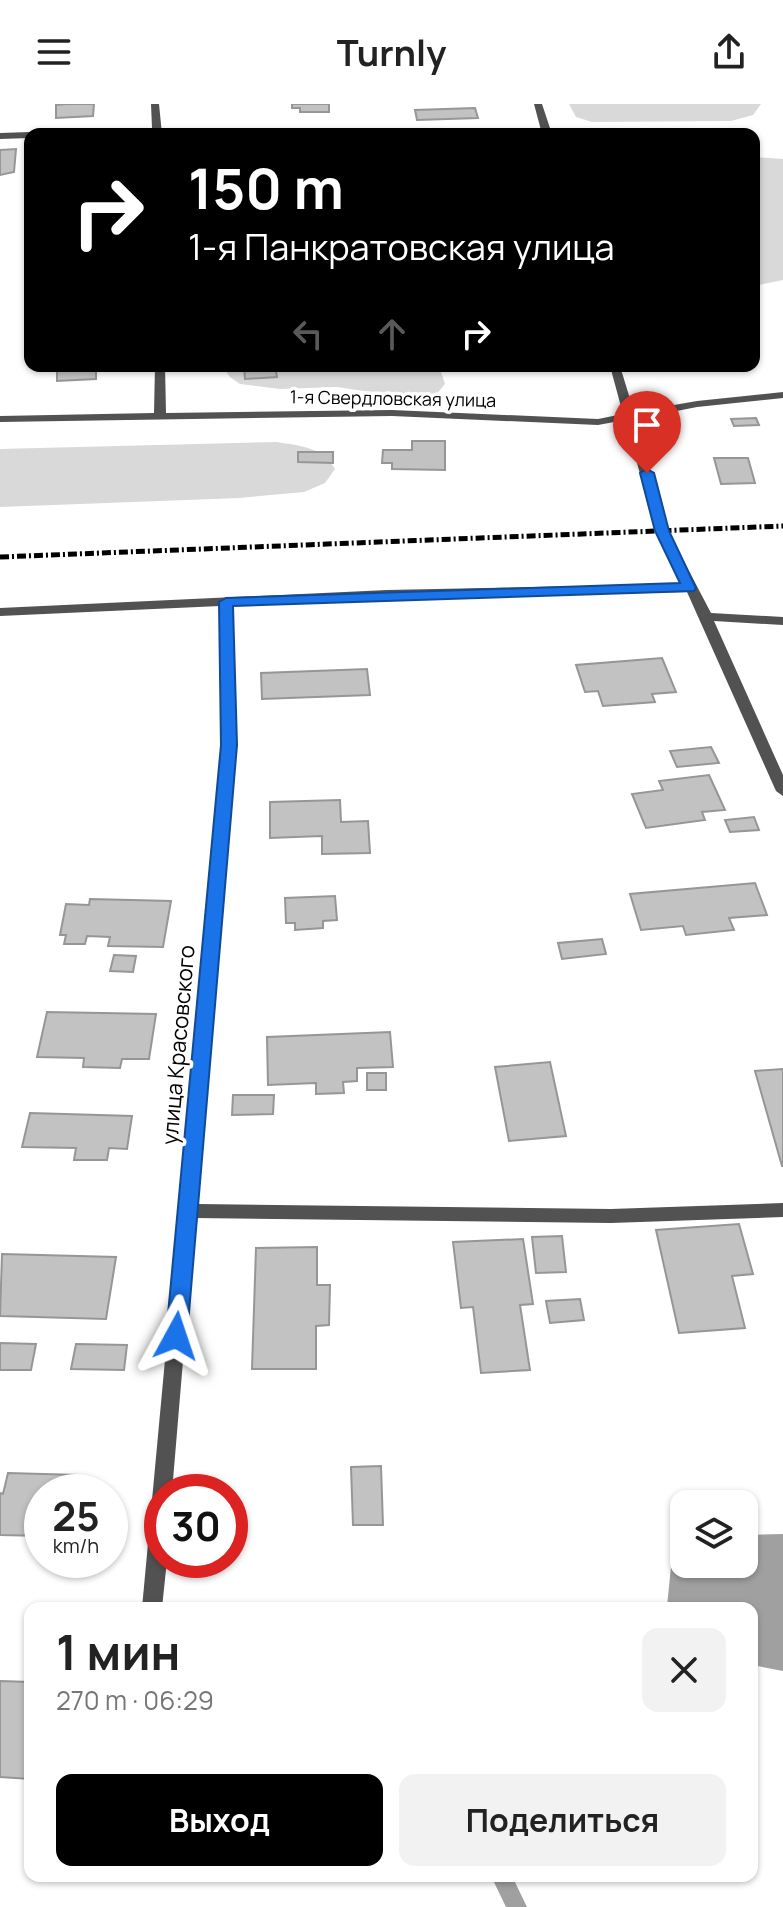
<!DOCTYPE html>
<html lang="ru">
<meta charset="utf-8">
<style>
body{margin:0;font-family:Manrope,sans-serif;background:#f2f2f2;color:#222;height:100vh;display:flex;flex-direction:column;font-size:30px;white-space:nowrap}
*{box-sizing:border-box;margin:0}
p{font-size:26px;color:#767676}
.icon{flex:none;width:44px;height:44px;fill:none;stroke:currentColor;stroke-width:2;stroke-linecap:round;stroke-linejoin:round}
.map{position:relative;flex:1;overflow:hidden}
.drawer{position:absolute;left:24px;top:1498px;width:734px;height:280px;display:flex;flex-direction:column;background:#fff;border-radius:16px;box-shadow:0 2px 6px #0004}
.drawer>*{flex:none}
.hud{position:absolute;left:24px;top:24px;width:736px;height:244px;border-radius:16px;box-shadow:0 2px 6px #0004;background:#000;color:#fff;overflow:hidden}
.controls{position:absolute;left:670px;top:1386px;display:grid;gap:16px}
.controls a{display:grid;place-items:center;width:88px;height:88px;border-radius:16px;background:#fff;box-shadow:0 2px 6px #0004;font-size:40px}
.speed{position:absolute;left:24px;top:1370px;display:flex;gap:16px;font-size:40px;font-weight:700;text-align:center}
.speed>*{display:grid;place-content:center;width:104px;height:104px;border-radius:50%;background:#fff;box-shadow:0 2px 6px #0004;line-height:1}
.speed small{font-size:20px;font-weight:400}
.speed .limit{border:12px solid #d22;background:#fff;color:#111}
.pin{position:absolute;display:grid;place-items:center;width:68px;height:68px;color:#fff;margin:-82px -34px;border-radius:50% 50% 50% 0;rotate:-45deg;box-shadow:0 0 8px #0007}
.pin .icon{rotate:45deg}
.me{position:absolute;width:88px;margin:-44px;rotate:5deg;stroke-linejoin:round;filter:drop-shadow(0 0 6px #0008)}
.turn{display:flex;align-items:center;gap:28px;height:168px;padding:0 32px;font-size:36px}
.turn .icon{width:104px;height:104px;stroke-width:2.5}
.turn b{display:block;font-size:56px;line-height:68px}
.lanes{display:flex;align-items:center;height:76px;padding:0 32px;background:#0003;justify-content:center;gap:40px;direction:ltr}
.lanes .off{opacity:.35}
.round{display:grid;place-items:center;flex:none;width:84px;height:84px;border-radius:16px;background:#f2f2f2}
.head{display:flex;align-items:center;justify-content:space-between;height:136px;padding:0 32px}
h1{font-size:48px;font-weight:700;line-height:60px}
.button{display:flex;gap:16px;margin-top:auto;padding:16px 32px}
.button a{flex:1;height:92px;border-radius:16px;background:#000;color:#fff;font-size:32px;font-weight:700;line-height:92px;text-align:center}
.button a+a{background:#f2f2f2;color:#222}
header{display:flex;justify-content:space-between;align-items:center;height:104px;padding:0 32px;background:#fff;font-size:36px;font-weight:700}
.map>svg:first-child{display:block}
.green{fill:#d9d9d9}
.water{fill:#a0a0a0}
.lines{fill:none;stroke-linecap:round;stroke-linejoin:round}
.stream{fill:#a0a0a0;fill-rule:evenodd}
.building{fill:#c2c2c2;stroke:#969696;stroke-width:2}
.minor{fill:#525252;fill-rule:evenodd}
.rail{stroke:#000;stroke-width:5;stroke-dasharray:9 3 2 3;stroke-linecap:butt}
.route{fill:#1a73e8;stroke:#114b97;stroke-width:2}
.labels{text-anchor:middle;dominant-baseline:central;stroke-width:7;stroke-linejoin:round;paint-order:stroke}
.far-street-label{font-size:18px;fill:#000;stroke:#fff}
.street-label{font-size:22px;fill:#000;stroke:#fff}
</style>
<header><svg class="icon" aria-label="menu" viewBox="0 0 24 24"><path d="M4 6h16M4 12h16M4 18h16"/></svg>Turnly<svg class="icon" aria-label="share" viewBox="0 0 24 24"><path d="M12 15V3M7 8l5-5 5 5M5 13v7h14v-7"/></svg></header>
<div class="map">
<svg width="783" height="1803" viewBox="0 0 783 1803">
<rect width="100%" height="100%" fill="#fff"/>
<path class="green" d="M 569,0 L 761,0 L 753,11 L 731,17 L 592,18 L 576,13 Z
M 754,53 L 783,55 L 783,176 L 754,182 Z
M 222,262 L 439,262 L 445,280 L 435,292 L 417,295 L 337,283 L 280,285 L 240,280 L 230,273 Z
M 277,338 C 301,342 322,343 335,365 L 325,379 L 304,388 L 239,394 L 0,403 L 0,345 Z"/>
<path class="water" d="M 783,1430 L 783,1567 L 752,1561 L 752,1504 L 667,1502 L 674,1433 L 684,1433 L 684,1460 L 744,1460 L 744,1431 Z"/>
<g class="lines">
<path class="stream" d="M 491,1772 L 512,1772 L 527,1803 L 506,1803 Z"/>
</g>
<path class="building" d="M 66,0 L 94,0 L 93,12 L 56,14 L 56,1 Z
M 292,0 L 329,0 L 329,8 L 300,8 L 300,4 L 292,4 Z
M 475,4 L 478,14 L 417,16 L 415,6 Z
M 16,45 L 14,68 L 0,71 L 0,46 Z
M 57,262 L 96,262 L 96,275 L 57,277 Z
M 244,262 L 275,262 L 277,273 L 245,275 Z
M 756,314 L 759,321 L 734,322 L 731,315 Z
M 412,337 L 445,337 L 445,366 L 392,365 L 392,359 L 382,359 L 383,346 L 412,346 Z
M 298,348 L 333,348 L 333,359 L 298,358 Z
M 714,354 L 748,354 L 755,379 L 721,380 Z
M 662,554 L 676,588 L 652,590 L 655,598 L 603,602 L 598,587 L 585,588 L 576,561 Z
M 367,565 L 370,591 L 262,595 L 261,569 Z
M 711,643 L 719,659 L 677,663 L 670,647 Z
M 709,671 L 725,706 L 702,708 L 705,716 L 646,724 L 632,690 L 663,686 L 659,677 Z
M 340,696 L 341,718 L 368,717 L 370,749 L 322,750 L 322,732 L 270,734 L 270,698 Z
M 754,713 L 759,726 L 730,728 L 725,716 Z
M 755,779 L 767,811 L 729,814 L 734,826 L 686,831 L 683,822 L 641,826 L 630,790 Z
M 335,792 L 337,816 L 323,817 L 323,824 L 295,826 L 295,819 L 286,819 L 285,794 Z
M 90,795 L 171,797 L 163,843 L 108,842 L 110,833 L 87,832 L 85,840 L 64,840 L 66,831 L 60,831 L 66,800 L 89,801 Z
M 602,835 L 606,850 L 562,855 L 558,839 Z
M 114,851 L 136,852 L 133,868 L 110,867 Z
M 47,908 L 156,910 L 149,955 L 122,955 L 120,964 L 83,963 L 84,954 L 37,953 Z
M 390,928 L 393,963 L 357,964 L 357,977 L 343,978 L 344,989 L 316,990 L 316,979 L 268,981 L 267,933 Z
M 550,958 L 566,1032 L 509,1037 L 495,963 Z
M 783,965 L 783,1062 L 782,1062 L 755,967 Z
M 367,969 L 386,969 L 386,986 L 367,986 Z
M 233,991 L 274,991 L 273,1010 L 232,1011 Z
M 30,1009 L 132,1012 L 127,1045 L 109,1044 L 107,1056 L 74,1056 L 76,1044 L 22,1043 Z
M 739,1120 L 753,1170 L 732,1172 L 745,1224 L 679,1229 L 656,1126 Z
M 562,1132 L 566,1168 L 536,1169 L 532,1133 Z
M 523,1135 L 533,1200 L 520,1201 L 530,1266 L 481,1269 L 473,1203 L 461,1204 L 453,1138 Z
M 317,1143 L 317,1181 L 330,1181 L 329,1221 L 316,1222 L 316,1265 L 252,1265 L 256,1144 Z
M 2,1150 L 116,1153 L 106,1215 L 0,1212 Z
M 580,1195 L 584,1216 L 550,1219 L 546,1197 Z
M 0,1239 L 36,1240 L 31,1266 L 0,1266 Z
M 76,1240 L 127,1241 L 124,1266 L 71,1265 Z
M 381,1362 L 383,1421 L 353,1421 L 351,1363 Z
M 8,1369 L 78,1371 L 75,1388 L 42,1388 L 42,1432 L 0,1431 L 0,1389 L 3,1390 Z
M 0,1577 L 30,1578 L 30,1675 L 0,1673 Z
M 282,1772 L 363,1772 L 363,1775 L 282,1775 Z"/>
<g class="lines">
<path class="minor" d="M 151,0 L 159,0 L 162,30 L 48,30 L 53,27 L 152,24 Z
M 534,0 L 542,0 L 552,30 L 542,30 Z
M 0,29 L 30,28 L 34,30 L 30,30 L 30,34 L 0,35 Z
M 155,262 L 165,262 L 166,309 L 392,306 L 598,315 L 623,310 L 610,262 L 620,262 L 634,308 L 697,297 L 783,288 L 783,294 L 697,303 L 636,315 L 668,427 L 711,509 L 783,513 L 783,521 L 714,517 L 783,671 L 783,692 L 776,687 L 687,488 L 387,494 L 232,501 L 236,641 L 197,1100 L 611,1105 L 783,1099 L 783,1113 L 611,1119 L 195,1114 L 172,1388 L 162,1388 L 162,1456 L 167,1456 L 162,1504 L 142,1504 L 222,641 L 220,502 L 0,512 L 0,504 L 387,486 L 683,480 L 656,427 L 625,316 L 598,321 L 392,312 L 0,318 L 0,312 L 154,309 Z"/>
<path class="rail" d="M 0,453 L 783,422"/>
</g>
<path class="route" d="M 647,365 L 654,369 L 669,427 L 696,484 L 694,487 L 233,502 L 237,641 L 187,1232 L 184,1238 L 169,1238 L 166,1232 L 221,641 L 219,498 L 226,494 L 680,479 L 655,427 L 640,369 Z"/>
<g class="labels">
<g class="far-street-label">
<text transform="translate(393 294) rotate(1)">1-я Свердловская улица</text>
</g>
<g class="street-label">
<text transform="translate(178 941) rotate(-85)">улица Красовского</text>
</g>
</g>
</svg>
<div class="controls">
<a><svg class="icon" aria-label="layers" viewBox="0 0 24 24"><path d="M12 4l9 5-9 5-9-5zM3 14l9 5 9-5"/></svg></a>
</div>
<div class="speed"><div>25<small>km/h</small></div><div class="limit">30</div></div>
<div class="pin" style="left:647px;top:369px;background:#d93025"><svg class="icon" aria-label="arrive" viewBox="0 0 24 24"><path d="M6 21V4h12l-3 4 3 4H6"/></svg></div>
<svg class="me" style="left:176px;top:1232px" viewBox="-20 -20 40 40"><path d="M0-17L14 15 0 8-14 15z" fill="#1a73e8" stroke="#fff" stroke-width="4"/></svg>
<div class="hud">
<div class="turn"><svg class="icon" aria-label="right" viewBox="0 0 24 24"><path d="M7 20v-9h11M14 6l5 5-5 5"/></svg><div><b>150 m</b>1-я Панкратовская улица</div></div>
<div class="lanes"><svg class="icon off" aria-label="left" viewBox="0 0 24 24"><path d="M17 20v-9H6M10 6l-5 5 5 5"/></svg><svg class="icon off" aria-label="ahead" viewBox="0 0 24 24"><path d="M12 20V5M6 11l6-6 6 6"/></svg><svg class="icon" aria-label="right" viewBox="0 0 24 24"><path d="M7 20v-9h11M14 6l5 5-5 5"/></svg></div>
</div>
<section class="drawer">
<div class="head"><div><h1>1 мин</h1><p>270 m · 06:29</p></div><a class="round"><svg class="icon" aria-label="close" viewBox="0 0 24 24"><path d="M6 6l12 12M18 6L6 18"/></svg></a></div>
<div class="button"><a>Выход</a><a>Поделиться</a></div>
</section>
</div>
